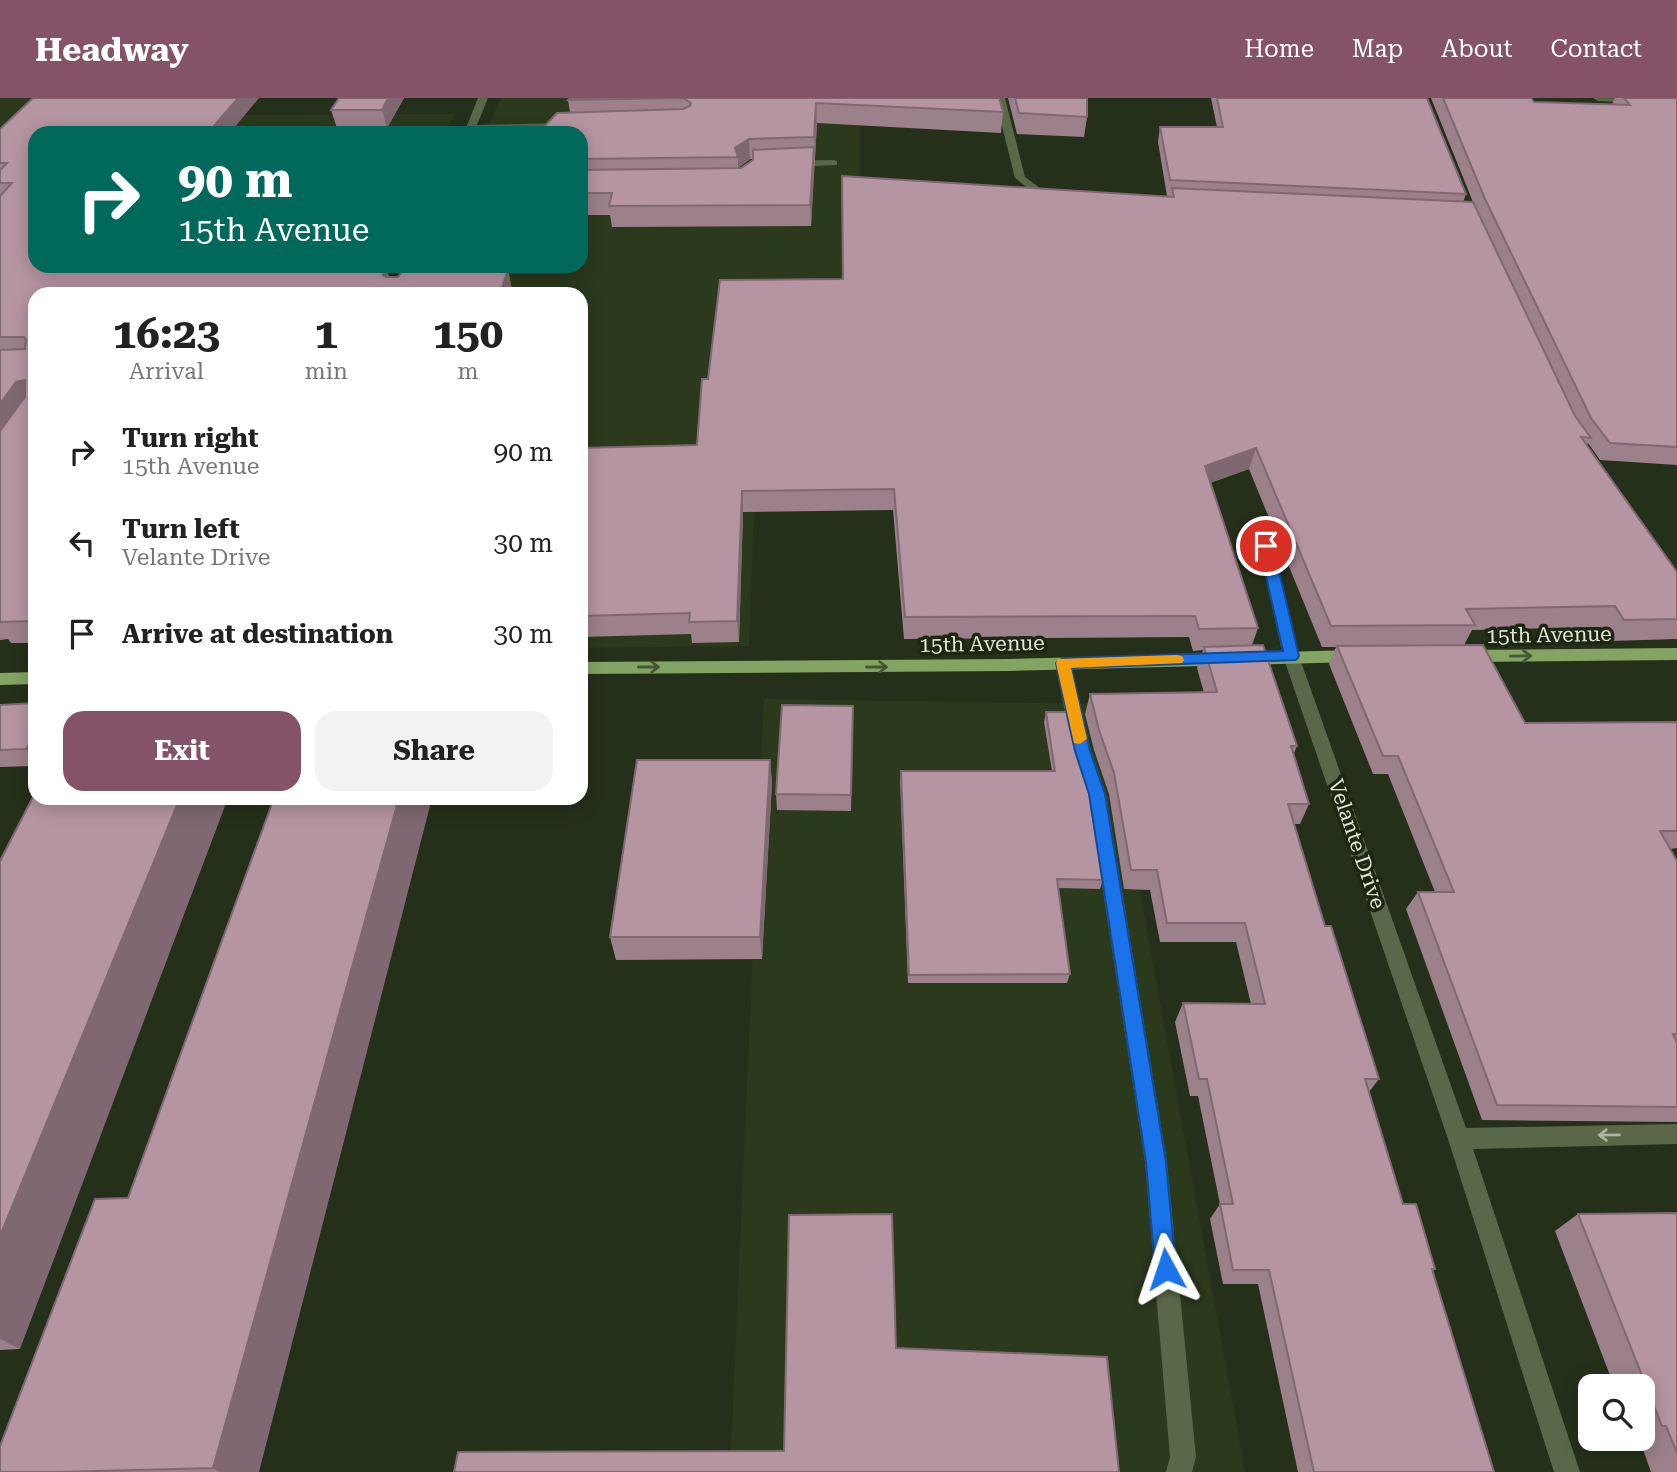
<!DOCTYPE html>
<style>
body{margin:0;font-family:"Roboto Serif",serif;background:#f2f2f2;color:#222;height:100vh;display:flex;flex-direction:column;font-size:26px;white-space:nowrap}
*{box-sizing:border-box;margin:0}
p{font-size:23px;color:#767676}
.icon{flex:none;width:38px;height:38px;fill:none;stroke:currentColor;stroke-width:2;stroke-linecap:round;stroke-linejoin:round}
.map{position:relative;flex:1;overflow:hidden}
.sheet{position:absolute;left:28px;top:189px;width:560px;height:518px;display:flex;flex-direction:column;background:#fff;border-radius:21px;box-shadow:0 4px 18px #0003}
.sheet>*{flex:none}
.top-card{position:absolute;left:28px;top:28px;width:560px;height:147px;border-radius:21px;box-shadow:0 4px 18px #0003;background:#00695c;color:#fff;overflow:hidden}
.tools{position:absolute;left:1578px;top:1276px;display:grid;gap:14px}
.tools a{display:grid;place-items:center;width:77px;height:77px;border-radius:14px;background:#fff;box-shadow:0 4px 18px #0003;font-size:35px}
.pin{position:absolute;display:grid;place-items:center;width:60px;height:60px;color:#fff;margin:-30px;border:4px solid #fff;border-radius:50%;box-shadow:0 2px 7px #0007}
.me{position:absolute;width:77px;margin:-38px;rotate:355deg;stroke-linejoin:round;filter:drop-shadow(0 0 5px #0008)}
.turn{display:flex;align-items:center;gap:24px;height:147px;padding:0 35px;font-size:32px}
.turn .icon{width:91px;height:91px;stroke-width:2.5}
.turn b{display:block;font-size:49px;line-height:60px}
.eta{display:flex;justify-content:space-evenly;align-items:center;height:119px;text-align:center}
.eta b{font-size:42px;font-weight:700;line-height:49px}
.action{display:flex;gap:14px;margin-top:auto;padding:14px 35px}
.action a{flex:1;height:80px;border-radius:21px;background:#855368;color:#fff;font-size:28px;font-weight:700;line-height:80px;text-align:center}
.action a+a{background:#f2f2f2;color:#222}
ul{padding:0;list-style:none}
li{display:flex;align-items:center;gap:21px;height:91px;padding:0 35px}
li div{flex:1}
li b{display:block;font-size:26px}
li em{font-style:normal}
header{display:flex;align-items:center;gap:42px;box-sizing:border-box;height:98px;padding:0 35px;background:#855368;color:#fff}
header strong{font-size:33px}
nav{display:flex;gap:38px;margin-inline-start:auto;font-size:24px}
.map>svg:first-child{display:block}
.built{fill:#2b391c}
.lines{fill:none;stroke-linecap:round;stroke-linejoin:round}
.minor{fill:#586849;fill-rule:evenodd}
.major{fill:#83a462;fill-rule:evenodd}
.wall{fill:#9c808a;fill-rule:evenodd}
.shaded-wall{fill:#7f6871}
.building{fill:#b595a1;stroke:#7f6871;stroke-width:2}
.oneway{stroke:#455831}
.oneway2{stroke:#a9b49f}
.route{fill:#1a73e8;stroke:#114b97;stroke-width:2}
.slow{fill:#f59e0b}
.labels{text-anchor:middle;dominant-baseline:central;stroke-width:7;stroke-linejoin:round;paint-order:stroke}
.street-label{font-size:21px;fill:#dfe6d8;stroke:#1c2610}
</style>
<header>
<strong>Headway</strong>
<nav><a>Home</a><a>Map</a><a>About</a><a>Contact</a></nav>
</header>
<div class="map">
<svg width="1677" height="1374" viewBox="0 0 1677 1374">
<rect width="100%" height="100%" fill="#25301a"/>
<path class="built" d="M 0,0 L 91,0 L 81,14 L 245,17 L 455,16 L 445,35 L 35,35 L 0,82 Z
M 501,0 L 860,0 L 860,89 L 876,198 L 762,200 L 749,548 L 581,550 L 581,196 L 423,196 L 434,168 L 581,168 L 581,35 L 485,35 Z
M 764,601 L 1106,606 L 1245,1374 L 730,1374 Z"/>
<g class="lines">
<path class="minor" d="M 478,0 L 488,0 L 477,27 L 566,25 L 571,28 L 566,31 L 464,35 Z
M 995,0 L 1005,0 L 1025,79 L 1040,90 L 1060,94 L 1060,98 L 1033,94 L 1015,80 Z
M 1593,0 L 1677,1 L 1677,7 L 1598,3 Z
M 834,62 L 837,63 L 837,67 L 791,69 L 786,66 L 791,63 Z
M 1266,443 L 1273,448 L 1299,558 L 1466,1030 L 1677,1026 L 1677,1046 L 1473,1051 L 1580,1374 L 1554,1374 L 1448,1041 L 1283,558 L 1259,448 Z
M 1063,559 L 1071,565 L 1091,653 L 1106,696 L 1167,1064 L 1196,1359 L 1192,1374 L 1166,1374 L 1170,1359 L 1145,1064 L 1088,696 L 1073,653 L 1055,565 Z"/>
<path class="major" d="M 1677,550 L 1677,562 L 1466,564 L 1458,558 L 1466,552 Z
M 1354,552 L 1362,558 L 1354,564 L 1009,573 L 581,576 L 581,564 L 1009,561 Z
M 35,574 L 35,586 L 0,587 L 0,575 Z"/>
</g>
<path class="wall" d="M 404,0 L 387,30 L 337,30 L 331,12 Z
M 570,0 L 999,0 L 1003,14 L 1001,35 L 817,25 L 811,128 L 612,129 L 610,117 L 581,117 L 581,35 L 570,14 L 568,2 ZM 750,61 L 753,61 L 741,70 L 738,70 Z
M 1008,0 L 1087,0 L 1087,19 L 1084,39 L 1017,36 Z
M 1211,0 L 1427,0 L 1466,96 L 1463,104 L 1475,109 L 1431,0 L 1531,0 L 1534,4 L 1612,6 L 1615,0 L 1677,0 L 1677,367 L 1600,362 L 1588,345 L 1587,347 L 1677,474 L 1677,541 L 1610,543 L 1601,529 L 1472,532 L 1464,547 L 1525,625 L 1677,624 L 1677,750 L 1670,751 L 1677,763 L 1677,1024 L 1482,1022 L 1406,811 L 1418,794 L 1435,794 L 1388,676 L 1373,676 L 1329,566 L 1336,549 L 1322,549 L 1249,371 L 1210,385 L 1258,530 L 1252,547 L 1297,648 L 1294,655 L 1309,706 L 1300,726 L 1294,726 L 1325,828 L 1379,981 L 1369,994 L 1403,1106 L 1435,1171 L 1432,1174 L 1494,1374 L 1298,1374 L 1258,1186 L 1223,1186 L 1210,1121 L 1220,1106 L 1198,998 L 1190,998 L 1175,924 L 1183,905 L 1251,906 L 1236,844 L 1160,844 L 1150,792 L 1124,791 L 1109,696 L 1094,652 L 1085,616 L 1090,596 L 1204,595 L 1197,570 L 1203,552 L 1193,553 L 1189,539 L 904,541 L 893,412 L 743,414 L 739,544 L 692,545 L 691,536 L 581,539 L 581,350 L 697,347 L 708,281 L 843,181 L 1167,98 L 1158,44 L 1160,29 L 1217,29 Z
M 0,31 L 35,168 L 386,169 L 389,179 L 398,179 L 441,168 L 442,172 L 512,191 L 512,192 L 35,196 L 35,545 L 11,545 L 8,541 L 0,542 Z
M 35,605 L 35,668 L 0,669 L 0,607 Z
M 853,608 L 851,713 L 777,712 L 776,696 Z
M 1046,614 L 1103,782 L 1100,791 L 1058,790 L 1070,876 L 1067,885 L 908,885 L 900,682 L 901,673 L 1052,673 L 1044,624 Z
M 770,662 L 772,685 L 762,861 L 616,862 L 610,839 Z
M 0,763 L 20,1251 L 0,1252 Z
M 95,1101 L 259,1374 L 0,1374 Z
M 1677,1115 L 1677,1374 L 1651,1374 L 1639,1340 L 1643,1340 L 1643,1288 L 1614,1288 L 1555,1133 L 1578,1116 Z"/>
<path class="shaded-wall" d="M 238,0 L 259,0 L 230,35 L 208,35 Z
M 388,0 L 404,0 L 387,30 L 382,12 Z
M 816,5 L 817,25 L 815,60 L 814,39 Z
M 749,41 L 750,61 L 738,70 L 738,59 L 735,50 Z
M 814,49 L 814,70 L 811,128 L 810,107 Z
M 386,169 L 392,189 L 383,177 Z
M 508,171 L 512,191 L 511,196 L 501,193 Z
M 25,282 L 35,300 L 0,344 L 0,306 L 16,284 Z
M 1256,350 L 1249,371 L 1199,389 L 1205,368 Z
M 742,393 L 743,414 L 739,544 L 737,523 Z
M 35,636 L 35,663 L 26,651 Z
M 770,662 L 772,685 L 762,861 L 760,839 Z
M 180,700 L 228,700 L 20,1251 L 0,1241 L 0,1138 Z
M 399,700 L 432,700 L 259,1374 L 220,1374 L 213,1370 Z"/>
<path class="building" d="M 33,0 L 238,0 L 208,35 L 35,35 L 35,168 L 386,169 L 383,177 L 386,179 L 398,179 L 405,168 L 441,168 L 439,172 L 508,171 L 501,193 L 569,192 L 568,196 L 35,196 L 35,523 L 0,524 L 0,333 L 25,299 L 25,282 L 16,284 L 0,306 L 0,252 L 25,251 L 26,242 L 24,239 L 0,239 L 0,98 L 12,85 L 0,85 L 0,72 L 7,65 L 0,65 L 0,31 Z
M 339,0 L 388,0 L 382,12 L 331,12 Z
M 570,0 L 999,0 L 1003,14 L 816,5 L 814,39 L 749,41 L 735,50 L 738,59 L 581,61 L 581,35 L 538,35 L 557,15 L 683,11 L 690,8 L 691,5 L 683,0 L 568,2 Z
M 1015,0 L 1087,0 L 1087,19 L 1019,15 Z
M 1217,0 L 1427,0 L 1466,96 L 1170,82 L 1160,29 L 1223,29 Z
M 1443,0 L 1531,0 L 1534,4 L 1630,7 L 1624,0 L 1677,0 L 1677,349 L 1610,345 L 1591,320 L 1485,101 Z
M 814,49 L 810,107 L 609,108 L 612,95 L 581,95 L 581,72 L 741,70 L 753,62 L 753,52 Z
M 842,78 L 1174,99 L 1172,90 L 1473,104 L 1575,318 L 1591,340 L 1581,339 L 1677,474 L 1677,521 L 1624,522 L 1615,508 L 1466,511 L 1475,527 L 1331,528 L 1256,350 L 1205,368 L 1258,530 L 1199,531 L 1195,518 L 905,519 L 894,391 L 742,393 L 737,523 L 689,524 L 690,515 L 581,518 L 581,350 L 697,347 L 702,281 L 708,281 L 720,182 L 843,181 Z
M 1263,547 L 1297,648 L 1291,648 L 1309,706 L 1288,706 L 1325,828 L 1331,828 L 1379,981 L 1365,981 L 1403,1106 L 1416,1106 L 1435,1171 L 1432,1171 L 1494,1374 L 1314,1374 L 1269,1172 L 1233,1172 L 1220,1106 L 1233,1106 L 1207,981 L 1199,981 L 1183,905 L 1265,906 L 1245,825 L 1167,825 L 1157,772 L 1131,772 L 1114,675 L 1099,632 L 1090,596 L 1217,594 L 1204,549 Z
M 1483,547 L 1525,625 L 1677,624 L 1677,733 L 1660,733 L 1677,763 L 1677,936 L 1673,936 L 1677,945 L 1677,1009 L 1497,1007 L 1418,794 L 1454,794 L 1398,658 L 1383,658 L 1337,548 Z
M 35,605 L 35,636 L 26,651 L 0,652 L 0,607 Z
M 782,607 L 853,608 L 851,697 L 776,696 Z
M 1046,614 L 1066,614 L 1073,644 L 1088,687 L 1103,782 L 1057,781 L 1070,876 L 909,877 L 901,673 L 1055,673 Z
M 637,662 L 770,662 L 760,839 L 610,839 Z
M 35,695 L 35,700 L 180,700 L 0,1138 L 0,763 Z
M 274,700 L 399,700 L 213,1370 L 59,1374 L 0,1374 L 0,1348 L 95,1101 L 128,1100 Z
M 1677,1115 L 1677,1355 L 1666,1328 L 1662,1328 L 1578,1116 Z
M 892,1116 L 896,1250 L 1107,1259 L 1119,1374 L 454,1374 L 458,1354 L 784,1353 L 789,1117 Z"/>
<defs><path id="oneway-shaft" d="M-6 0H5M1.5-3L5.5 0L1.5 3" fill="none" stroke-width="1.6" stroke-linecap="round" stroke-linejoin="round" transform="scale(1.75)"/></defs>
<g class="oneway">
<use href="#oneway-shaft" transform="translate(1521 558) rotate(-1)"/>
<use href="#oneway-shaft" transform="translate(649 569)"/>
<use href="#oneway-shaft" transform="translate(877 569)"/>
</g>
<use class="oneway2" href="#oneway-shaft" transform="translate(1609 1037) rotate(179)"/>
<path class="route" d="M 1266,444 L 1273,448 L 1299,558 L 1296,562 L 1071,570 L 1090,653 L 1105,696 L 1166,1064 L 1176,1171 L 1173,1179 L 1166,1182 L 1158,1179 L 1155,1171 L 1146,1064 L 1089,696 L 1075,653 L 1056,565 L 1063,560 L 1283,553 L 1259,448 Z"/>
<path class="slow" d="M 1177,557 L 1182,558 L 1184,562 L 1182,565 L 1071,570 L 1087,641 L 1080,646 L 1074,645 L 1056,565 L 1058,561 Z"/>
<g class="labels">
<g class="street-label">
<text transform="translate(1549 537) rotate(-1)">15th Avenue</text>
<text transform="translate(982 546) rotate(-1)">15th Avenue</text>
<text transform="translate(1357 746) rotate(71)">Velante Drive</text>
</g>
</g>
</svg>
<div class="tools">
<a><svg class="icon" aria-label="search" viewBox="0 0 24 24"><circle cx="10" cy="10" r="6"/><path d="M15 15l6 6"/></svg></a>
</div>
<div class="pin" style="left:1266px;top:448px;background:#d93025"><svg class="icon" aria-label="arrive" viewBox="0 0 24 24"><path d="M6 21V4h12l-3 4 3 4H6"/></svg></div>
<svg class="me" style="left:1166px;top:1171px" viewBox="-20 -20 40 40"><path d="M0-17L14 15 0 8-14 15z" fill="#1a73e8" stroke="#fff" stroke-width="4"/></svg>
<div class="top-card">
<div class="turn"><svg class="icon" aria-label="right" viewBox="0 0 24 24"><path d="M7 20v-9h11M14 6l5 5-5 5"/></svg><div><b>90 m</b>15th Avenue</div></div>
</div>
<section class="sheet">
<div class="eta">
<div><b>16:23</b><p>Arrival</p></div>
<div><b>1</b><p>min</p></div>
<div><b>150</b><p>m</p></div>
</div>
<ul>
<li><svg class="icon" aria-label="right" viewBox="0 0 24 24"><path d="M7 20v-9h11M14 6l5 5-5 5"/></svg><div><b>Turn right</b><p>15th Avenue</p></div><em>90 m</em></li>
<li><svg class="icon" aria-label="left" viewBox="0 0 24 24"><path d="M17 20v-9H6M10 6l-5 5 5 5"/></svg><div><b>Turn left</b><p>Velante Drive</p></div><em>30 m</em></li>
<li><svg class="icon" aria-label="arrive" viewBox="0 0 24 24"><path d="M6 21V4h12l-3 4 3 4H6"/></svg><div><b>Arrive at destination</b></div><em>30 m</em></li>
</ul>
<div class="action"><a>Exit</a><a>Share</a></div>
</section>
</div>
